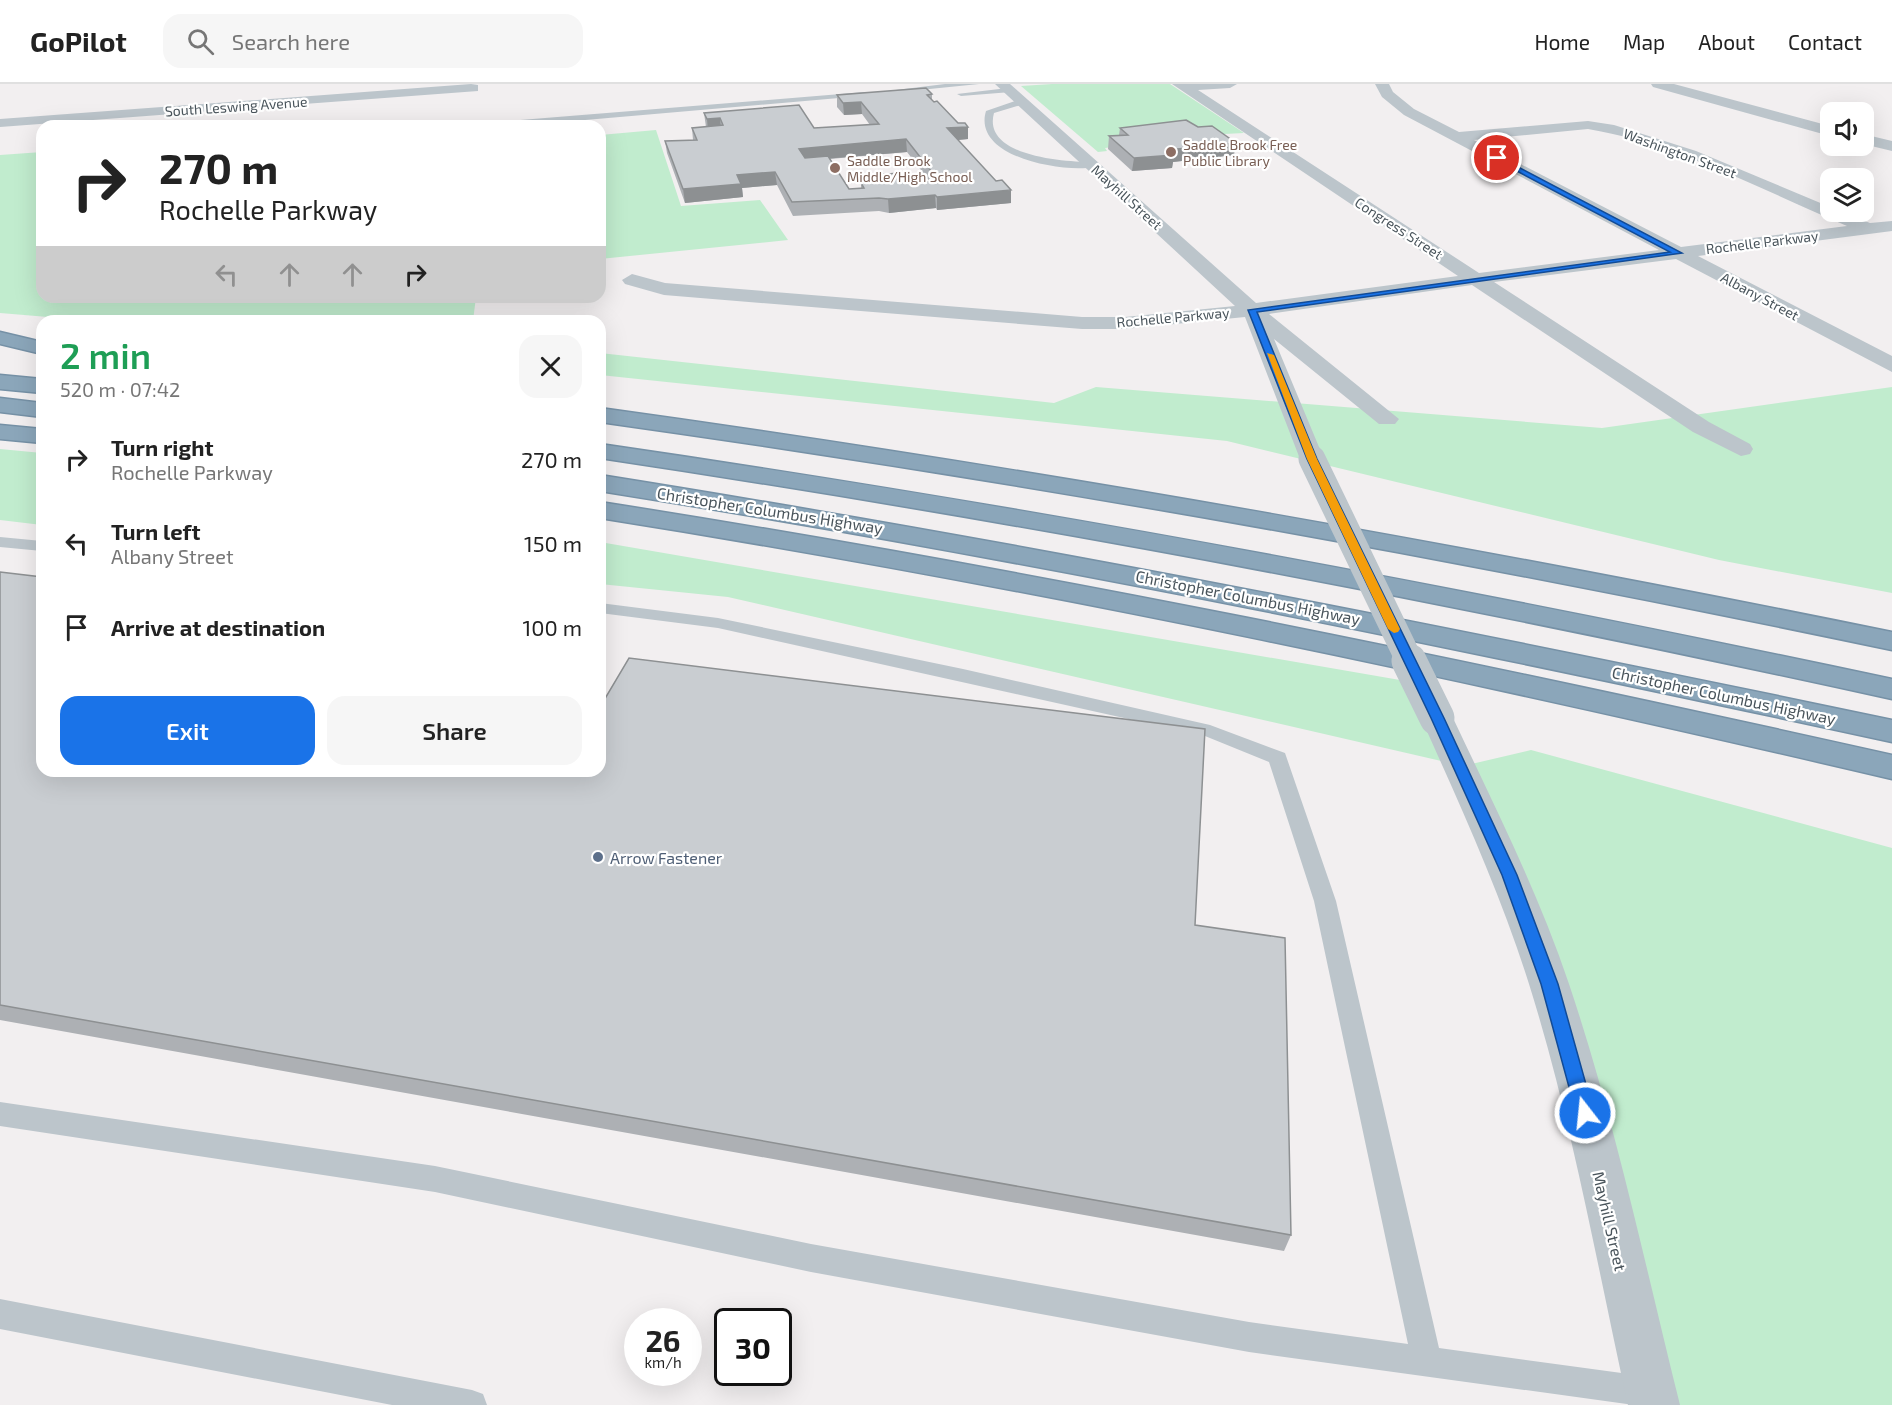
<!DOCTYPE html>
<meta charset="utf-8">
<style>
body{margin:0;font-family:"Exo 2",sans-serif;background:#f6f6f6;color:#222;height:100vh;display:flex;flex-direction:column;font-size:22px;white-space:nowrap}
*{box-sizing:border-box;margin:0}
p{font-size:20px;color:#767676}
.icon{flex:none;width:33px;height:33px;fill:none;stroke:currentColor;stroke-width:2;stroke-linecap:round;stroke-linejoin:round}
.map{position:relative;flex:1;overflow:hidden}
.sheet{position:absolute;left:36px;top:231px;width:570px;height:462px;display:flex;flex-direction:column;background:#fff;border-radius:18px;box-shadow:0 6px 24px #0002}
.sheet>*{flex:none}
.guide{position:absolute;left:36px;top:36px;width:570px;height:183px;border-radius:18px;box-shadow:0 6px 24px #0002;background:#fff;color:#222;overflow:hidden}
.buttons{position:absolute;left:1820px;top:18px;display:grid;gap:12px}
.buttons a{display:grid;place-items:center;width:54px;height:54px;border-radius:12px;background:#fff;box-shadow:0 6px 24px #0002;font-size:30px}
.speed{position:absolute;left:624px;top:1224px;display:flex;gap:12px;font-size:30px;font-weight:700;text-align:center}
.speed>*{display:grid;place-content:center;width:78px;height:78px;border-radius:50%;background:#fff;box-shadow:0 6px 24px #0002;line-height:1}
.speed small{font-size:15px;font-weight:400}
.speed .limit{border:3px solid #111;border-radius:9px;background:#fff;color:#111}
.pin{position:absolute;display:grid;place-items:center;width:51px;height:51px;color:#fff;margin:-26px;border:3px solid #fff;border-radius:50%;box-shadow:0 2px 6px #0007}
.me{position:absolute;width:66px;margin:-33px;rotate:344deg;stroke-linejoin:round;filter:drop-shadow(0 0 4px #0008)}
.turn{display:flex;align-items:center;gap:21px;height:126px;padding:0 24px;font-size:27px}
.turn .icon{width:78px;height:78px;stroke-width:2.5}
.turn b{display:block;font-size:42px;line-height:51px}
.lanes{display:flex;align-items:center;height:57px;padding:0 24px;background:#0003;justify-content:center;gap:30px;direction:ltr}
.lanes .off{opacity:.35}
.round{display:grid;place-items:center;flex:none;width:63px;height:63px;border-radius:18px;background:#f6f6f6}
.headline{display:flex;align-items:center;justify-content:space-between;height:102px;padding:0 24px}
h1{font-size:36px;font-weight:600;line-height:45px;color:#1e9e55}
.cta{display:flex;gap:12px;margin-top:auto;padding:12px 24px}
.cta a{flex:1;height:69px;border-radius:18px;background:#1a73e8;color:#fff;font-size:24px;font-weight:600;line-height:69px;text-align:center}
.cta a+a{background:#f6f6f6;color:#222}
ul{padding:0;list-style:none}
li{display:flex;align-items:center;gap:18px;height:84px;padding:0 24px}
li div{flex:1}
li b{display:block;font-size:22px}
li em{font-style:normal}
header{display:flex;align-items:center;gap:36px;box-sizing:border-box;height:84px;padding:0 30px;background:#fff;border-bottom:2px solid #e0e0e0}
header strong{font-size:28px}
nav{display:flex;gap:33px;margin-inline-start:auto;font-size:21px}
.search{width:420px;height:54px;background:#f6f6f6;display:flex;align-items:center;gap:15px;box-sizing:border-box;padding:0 21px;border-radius:18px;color:#767676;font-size:22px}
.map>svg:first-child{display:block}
.green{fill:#c1ecce}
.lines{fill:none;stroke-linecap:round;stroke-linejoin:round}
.motorway-casing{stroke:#7691a6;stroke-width:3}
.service{fill:#bcc5cb;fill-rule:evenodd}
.minor{fill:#bcc5cb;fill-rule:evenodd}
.tertiary{fill:#bcc5cb;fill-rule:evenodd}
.motorway{fill:#8ba6ba;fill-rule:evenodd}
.minor-bridge-far1{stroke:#bcc5cb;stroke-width:27}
.minor-bridge{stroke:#bcc5cb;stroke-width:35}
.wall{fill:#adb0b4;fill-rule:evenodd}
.shaded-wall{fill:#8d9092}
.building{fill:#c9cdd1;stroke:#8d9092;stroke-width:1.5;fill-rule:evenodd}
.route{fill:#1a73e8;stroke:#114b97;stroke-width:1.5}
.slow{fill:#f59e0b}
.education-dot{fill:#8d6e63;stroke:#fff;stroke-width:2}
.service-dot{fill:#5c6f8a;stroke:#fff;stroke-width:2}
.labels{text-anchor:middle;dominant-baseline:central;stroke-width:4.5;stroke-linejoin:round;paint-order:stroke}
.far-street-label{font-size:14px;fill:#49545b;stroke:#fff}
.far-education-label{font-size:14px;fill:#785e54;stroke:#fff;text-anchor:start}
.street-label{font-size:16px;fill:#49545b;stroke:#fff}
.service-label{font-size:16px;fill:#4e5e75;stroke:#fff;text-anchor:start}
</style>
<header>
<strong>GoPilot</strong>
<div class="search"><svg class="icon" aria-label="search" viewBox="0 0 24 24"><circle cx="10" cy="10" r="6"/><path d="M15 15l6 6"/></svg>Search here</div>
<nav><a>Home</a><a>Map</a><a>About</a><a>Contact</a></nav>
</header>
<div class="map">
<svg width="1892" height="1321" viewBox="0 0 1892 1321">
<rect width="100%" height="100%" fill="#f2eff0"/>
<path class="green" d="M 1052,0 L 1170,0 L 1244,49 L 1205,51 L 1105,64 L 1107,67 L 1098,68 L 1021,2 Z
M 656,46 L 681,122 L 760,116 L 788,156 L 600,175 L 600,51 Z
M 42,68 L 42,213 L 476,213 L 473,237 L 96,237 L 0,229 L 0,71 Z
M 600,269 L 1054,319 L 1096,303 L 1602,344 L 1892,303 L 1892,509 L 1719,476 L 1227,357 L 600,291 Z
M 0,365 L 42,369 L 42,441 L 0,436 Z
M 600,458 L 1423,600 L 1463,682 L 1531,666 L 1892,764 L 1892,1321 L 1660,1321 L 1463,682 L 728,513 L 600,500 Z"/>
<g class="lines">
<defs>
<path id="motorway" d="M 0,248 L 42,258 L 42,270 L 0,260 Z
M 0,291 L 42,295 L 42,309 L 0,305 Z
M 0,314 L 42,319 L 42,333 L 0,328 Z
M 600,324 C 1033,384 1463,461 1892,548 L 1892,566 C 1464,476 1034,399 600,338 Z
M 0,341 L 42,345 L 42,359 L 0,355 Z
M 600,360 C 1034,423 1463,504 1892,595 L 1892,615 C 1464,521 1034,439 600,374 Z
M 600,391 C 1033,460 1463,546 1892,636 L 1892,658 C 1463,565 1034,476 600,407 Z
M 600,418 C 1034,486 1463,575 1892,671 L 1892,695 C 1464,595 1035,503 600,434 Z"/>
</defs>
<use href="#motorway" class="motorway-casing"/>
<path class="service" d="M 945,0 L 979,0 L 900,8 L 896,6 Z
M 1008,4 L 1011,8 L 961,12 L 957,10 Z
M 865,8 L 862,12 L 516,42 L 481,42 L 485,39 Z
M 1021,15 L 1024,20 L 994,29 C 982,72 1063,78 1091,78 L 1094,79 L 1094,83 C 1062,89 972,73 986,27 Z
M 0,453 L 42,457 L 42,467 L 0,463 Z
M 600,519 L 718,534 L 963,585 L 1210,641 L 1285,669 L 1336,817 L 1439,1264 L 1651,1293 L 1662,1297 L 1666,1308 L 1662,1319 L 1634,1321 L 1249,1268 L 811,1188 L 435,1108 L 0,1042 L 0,1018 L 435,1082 L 811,1160 L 1249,1238 L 1408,1260 L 1314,817 L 1269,678 L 1205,652 L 718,544 L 600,529 Z
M 0,1215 L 472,1306 L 483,1310 L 487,1321 L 392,1321 L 0,1245 Z"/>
<path class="minor" d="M 471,0 L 478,1 L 478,7 L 0,43 L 0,35 Z
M 995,0 L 1010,0 L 1256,219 L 1458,192 L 1172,0 L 1237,0 L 1230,4 L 1198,6 L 1479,189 L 1659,166 L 1404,31 L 1382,13 L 1375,0 L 1389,0 L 1393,8 L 1414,25 L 1459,48 L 1588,37 L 1614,41 L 1696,67 L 1830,123 L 1830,128 L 1842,128 L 1870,139 L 1892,137 L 1892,147 L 1698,172 L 1892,272 L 1892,288 L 1676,175 L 1494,198 L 1709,338 L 1750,360 L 1753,365 L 1750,370 L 1741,372 L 1693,348 L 1472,201 L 1269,230 L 1399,335 L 1395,340 L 1379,340 L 1274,255 L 1324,375 L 1321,380 L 1312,382 L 1303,380 L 1300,375 L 1245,233 L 1125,245 L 1082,245 L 664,211 L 625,200 L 622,196 L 632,190 L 665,199 L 1082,233 L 1125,233 L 1235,222 ZM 1588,45 C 1674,59 1767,108 1847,142 L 1681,163 L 1474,56 Z
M 1437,623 L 1448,626 L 1453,634 C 1494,721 1538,808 1569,900 C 1615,1037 1645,1181 1680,1321 L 1628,1321 C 1597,1181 1572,1037 1529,900 C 1500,808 1460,721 1421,634 L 1426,626 Z"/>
<path class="tertiary" d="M 1651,0 L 1674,0 L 1830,42 L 1830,52 L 1653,3 Z
M 1863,50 L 1892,57 L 1892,67 L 1863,60 Z"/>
<use href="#motorway" class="motorway"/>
<path class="minor-bridge-far1" d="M 1312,375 L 1410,578"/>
<path class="minor-bridge" d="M 1409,577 L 1437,634"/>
</g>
<path class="wall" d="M 932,10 L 932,16 L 958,39 L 968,43 L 968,55 L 958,56 L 1011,119 L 937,126 L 936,124 L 889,129 L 879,127 L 793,132 L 777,101 L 742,104 L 743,113 L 685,119 L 667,69 L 665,57 L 693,56 L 692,44 L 706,43 L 704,29 L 814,44 L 870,41 L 862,30 L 844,31 L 837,23 L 837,11 ZM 907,68 L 930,98 L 861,99 L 861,104 L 849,105 L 830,75 Z
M 1120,44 L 1234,71 L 1173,78 L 1172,84 L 1132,87 L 1108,65 L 1109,52 L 1119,51 Z
M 0,488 L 1195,841 L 1291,1151 L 1284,1167 L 0,936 Z"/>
<path class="shaded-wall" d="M 861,18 L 862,30 L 844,31 L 843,19 Z
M 720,34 L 721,46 L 708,47 L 707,35 Z
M 968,43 L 968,55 L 947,57 L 947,44 Z
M 906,55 L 907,68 L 800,77 L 799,65 Z
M 1236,59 L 1234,71 L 1173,78 L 1172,84 L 1132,87 L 1134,74 L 1167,66 Z
M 775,88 L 777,101 L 742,104 L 743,113 L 685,119 L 683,105 L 737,91 Z
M 1011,106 L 1011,119 L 937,126 L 937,113 Z
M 935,111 L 936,124 L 889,129 L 888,115 Z"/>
<path class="building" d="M 926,4 L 932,10 L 927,11 L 934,18 L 937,17 L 958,39 L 965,39 L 968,43 L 947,44 L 996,97 L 1002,96 L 1011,106 L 937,113 L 935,111 L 888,115 L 879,114 L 792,118 L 775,88 L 737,91 L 741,100 L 683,105 L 665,57 L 697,56 L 692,44 L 723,41 L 720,34 L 707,35 L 704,29 L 799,21 L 814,44 L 879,40 L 861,18 L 843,19 L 837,11 ZM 906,55 L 939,97 L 925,98 L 921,93 L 900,89 L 874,91 L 861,99 L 864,104 L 849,105 L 828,72 L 805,74 L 799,65 Z
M 1186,36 L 1198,43 L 1212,42 L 1236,59 L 1167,66 L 1174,71 L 1134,74 L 1109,52 L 1128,51 L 1120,44 Z
M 0,488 L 42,493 L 42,687 L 600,687 L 600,618 L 603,618 L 629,574 L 1205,645 L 1195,841 L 1285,854 L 1291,1151 L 0,921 Z"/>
<path class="route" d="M 1497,72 L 1682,169 L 1257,228 L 1317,375 L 1444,634 L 1517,791 L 1558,900 L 1594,1029 L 1592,1035 L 1585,1037 L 1579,1035 L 1576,1029 L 1541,900 L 1502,791 L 1431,634 L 1307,375 L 1248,226 L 1670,168 L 1494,75 Z"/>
<path class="slow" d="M 1267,269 L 1274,271 L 1317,375 L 1400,545 L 1398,548 L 1394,549 L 1388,545 L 1307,375 Z"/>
<g class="education-dot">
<circle cx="1171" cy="68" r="6"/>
<circle cx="835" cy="84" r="6"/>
</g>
<circle class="service-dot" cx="598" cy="773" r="6"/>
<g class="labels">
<g class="far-street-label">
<text transform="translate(236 22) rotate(-4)">South Leswing Avenue</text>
<text transform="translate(1680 69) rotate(20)">Washington Street</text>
<text transform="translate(1127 113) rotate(42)">Mayhill Street</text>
<text transform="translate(1399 144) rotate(33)">Congress Street</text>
<text transform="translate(1762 158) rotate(-7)">Rochelle Parkway</text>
<text transform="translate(1760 212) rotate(28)">Albany Street</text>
<text transform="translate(1173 233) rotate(-5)">Rochelle Parkway</text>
</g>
<g class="far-education-label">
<text x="1183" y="60">Saddle Brook Free<tspan x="1183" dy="16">Public Library</tspan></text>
<text x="847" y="76">Saddle Brook<tspan x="847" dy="16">Middle/High School</tspan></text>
</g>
<g class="street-label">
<text transform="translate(770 426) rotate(9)">Christopher Columbus Highway</text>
<text transform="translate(1248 513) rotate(11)">Christopher Columbus Highway</text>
<text transform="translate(1724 611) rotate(12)">Christopher Columbus Highway</text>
<text transform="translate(1610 1137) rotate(77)">Mayhill Street</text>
</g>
<g class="service-label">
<text x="610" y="773">Arrow Fastener</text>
</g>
</g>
</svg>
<div class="buttons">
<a><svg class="icon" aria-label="sound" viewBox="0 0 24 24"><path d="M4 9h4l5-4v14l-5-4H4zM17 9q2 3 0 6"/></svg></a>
<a><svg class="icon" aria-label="layers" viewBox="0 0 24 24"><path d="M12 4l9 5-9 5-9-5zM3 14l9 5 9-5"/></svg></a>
</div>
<div class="speed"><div>26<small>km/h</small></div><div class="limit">30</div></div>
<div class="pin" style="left:1497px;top:74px;background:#d93025"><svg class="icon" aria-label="arrive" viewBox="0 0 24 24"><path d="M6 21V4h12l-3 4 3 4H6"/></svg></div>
<svg class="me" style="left:1585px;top:1029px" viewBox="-20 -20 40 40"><circle r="17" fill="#1a73e8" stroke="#fff" stroke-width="3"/><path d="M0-11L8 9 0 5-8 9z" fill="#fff"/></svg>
<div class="guide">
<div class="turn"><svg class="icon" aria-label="right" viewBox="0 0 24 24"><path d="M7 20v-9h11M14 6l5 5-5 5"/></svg><div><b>270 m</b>Rochelle Parkway</div></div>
<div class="lanes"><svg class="icon off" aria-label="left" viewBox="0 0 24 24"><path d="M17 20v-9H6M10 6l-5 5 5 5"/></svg><svg class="icon off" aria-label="ahead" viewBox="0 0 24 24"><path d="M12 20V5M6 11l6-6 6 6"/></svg><svg class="icon off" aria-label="ahead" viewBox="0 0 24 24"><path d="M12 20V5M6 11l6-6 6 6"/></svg><svg class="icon" aria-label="right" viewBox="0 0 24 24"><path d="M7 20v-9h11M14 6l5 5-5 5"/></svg></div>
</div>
<section class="sheet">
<div class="headline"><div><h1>2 min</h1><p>520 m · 07:42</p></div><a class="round"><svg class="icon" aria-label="close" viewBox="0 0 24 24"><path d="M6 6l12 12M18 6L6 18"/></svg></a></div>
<ul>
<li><svg class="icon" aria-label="right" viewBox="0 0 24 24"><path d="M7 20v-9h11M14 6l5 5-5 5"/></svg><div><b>Turn right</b><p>Rochelle Parkway</p></div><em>270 m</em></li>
<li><svg class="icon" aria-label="left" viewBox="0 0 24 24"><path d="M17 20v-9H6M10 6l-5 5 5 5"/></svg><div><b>Turn left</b><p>Albany Street</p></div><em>150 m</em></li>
<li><svg class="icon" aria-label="arrive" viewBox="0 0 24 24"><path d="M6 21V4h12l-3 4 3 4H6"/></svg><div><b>Arrive at destination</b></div><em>100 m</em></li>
</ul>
<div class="cta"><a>Exit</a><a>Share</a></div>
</section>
</div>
